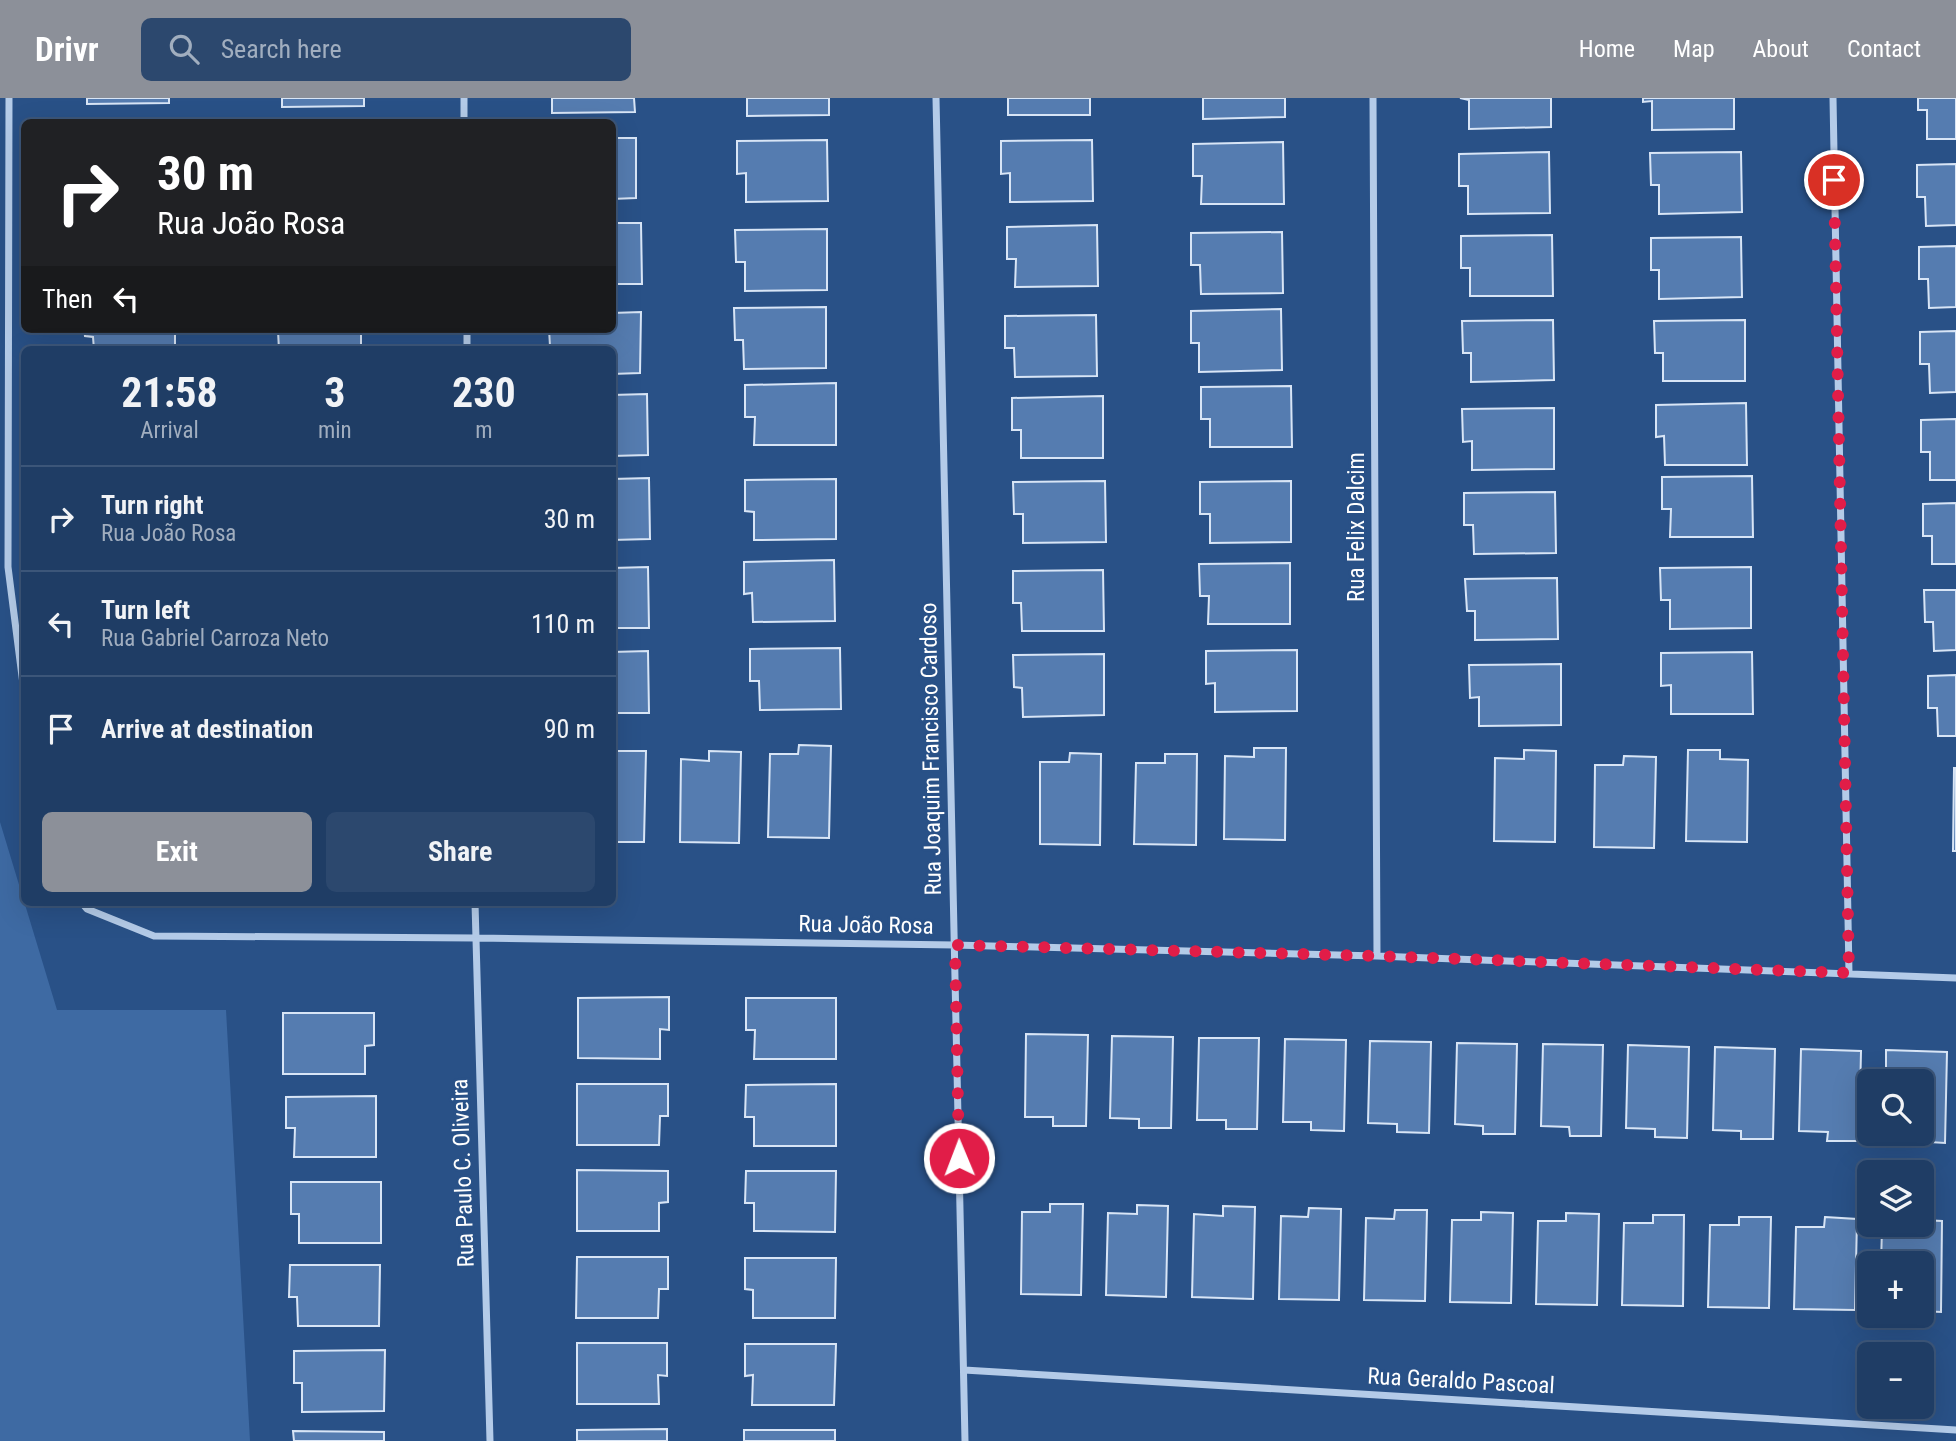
<!DOCTYPE html>
<meta charset="utf-8">
<style>
body{margin:0;font-family:"Roboto Condensed",sans-serif;background:#2c486e;color:#f1f3f6;height:100vh;display:flex;flex-direction:column;font-size:26px;white-space:nowrap}
*{box-sizing:border-box;margin:0}
p{font-size:23px;color:#a1aebf}
.icon{flex:none;width:38px;height:38px;fill:none;stroke:currentColor;stroke-width:2;stroke-linecap:round;stroke-linejoin:round}
.map{position:relative;flex:1;overflow:hidden}
.side{position:absolute;left:21px;top:248px;width:595px;height:560px;display:flex;flex-direction:column;background:#1f3d65;border-radius:10px;box-shadow:0 7px 28px #0002,0 0 0 2px #3c5679}
.side>*{flex:none}
.guide{position:absolute;left:21px;top:21px;width:595px;height:214px;border-radius:10px;box-shadow:0 7px 28px #0002,0 0 0 2px #3c5679;background:#202124;color:#fff;overflow:hidden}
.controls{position:absolute;left:1857px;top:971px;display:grid;gap:14px}
.controls a{display:grid;place-items:center;width:77px;height:77px;border-radius:10px;background:#1f3d65;box-shadow:0 7px 28px #0002,0 0 0 2px #3c5679;font-size:35px}
.pin{position:absolute;display:grid;place-items:center;width:60px;height:60px;color:#fff;margin:-30px;border:4px solid #fff;border-radius:50%;box-shadow:0 2px 7px #0007}
.me{position:absolute;width:77px;margin:-38px;rotate:359deg;stroke-linejoin:round;filter:drop-shadow(0 0 5px #0008)}
.turn{display:flex;align-items:center;gap:24px;height:147px;padding:0 21px;font-size:32px}
.turn .icon{width:91px;height:91px;stroke-width:2.5}
.turn b{display:block;font-size:49px;line-height:60px}
.then{display:flex;align-items:center;height:66px;padding:0 21px;background:#0003;gap:14px;font-size:26px}
.eta{display:flex;justify-content:space-evenly;align-items:center;height:119px;text-align:center}
.eta b{font-size:42px;font-weight:700;line-height:49px}
.primary-button{display:flex;gap:14px;margin-top:auto;padding:14px 21px}
.primary-button a{flex:1;height:80px;border-radius:10px;background:#8c9099;color:#fff;font-size:28px;font-weight:700;line-height:80px;text-align:center}
.primary-button a+a{background:#2c486e;color:#f1f3f6}
ul{padding:0;list-style:none}
li{display:flex;align-items:center;gap:21px;height:105px;padding:0 21px;border-top:2px solid #3c5679}
li div{flex:1}
li b{display:block;font-size:26px}
li em{font-style:normal}
header{display:flex;align-items:center;gap:42px;box-sizing:border-box;height:98px;padding:0 35px;background:#8c9099;color:#fff}
header strong{font-size:33px}
nav{display:flex;gap:38px;margin-inline-start:auto;font-size:24px}
.search{width:490px;height:63px;background:#2c486e;display:flex;align-items:center;gap:18px;box-sizing:border-box;padding:0 24px;border-radius:10px;color:#a1aebf;font-size:26px}
.map>svg:first-child{display:block}
.green{fill:#3e6aa3}
.building{fill:#557cb0;stroke:#d8e5f6;stroke-width:2}
.lines{fill:none;stroke-linecap:round;stroke-linejoin:round}
.street{stroke:#b4cbe8;stroke-width:7}
.route{stroke:#e11d48;stroke-width:12;stroke-dasharray:0 21.6}
.labels{text-anchor:middle;dominant-baseline:central;stroke-width:5;stroke-linejoin:round;paint-order:stroke}
.street-label{font-size:23px;fill:#fff;stroke:#295187}
</style>
<header>
<strong>Drivr</strong>
<div class="search"><svg class="icon" aria-label="search" viewBox="0 0 24 24"><circle cx="10" cy="10" r="6"/><path d="M15 15l6 6"/></svg>Search here</div>
<nav><a>Home</a><a>Map</a><a>About</a><a>Contact</a></nav>
</header>
<div class="map">
<svg width="1956" height="1343" viewBox="0 0 1956 1343">
<rect width="100%" height="100%" fill="#295187"/>
<path class="green" d="M 0,724 L 57,912 L 226,912 L 250,1343 L 0,1343 Z"/>
<path class="building" d="M 87,0 L 169,0 L 169,5 L 87,6 Z
M 282,0 L 364,0 L 364,8 L 282,9 Z
M 552,0 L 634,0 L 635,14 L 552,15 Z
M 747,0 L 829,0 L 829,17 L 747,18 Z
M 1008,0 L 1090,0 L 1090,17 L 1008,17 Z
M 1203,0 L 1285,0 L 1285,19 L 1203,21 Z
M 1460,0 L 1551,0 L 1551,29 L 1469,31 L 1469,2 Z
M 1643,0 L 1734,0 L 1734,31 L 1652,32 L 1652,3 L 1643,4 Z
M 1918,0 L 1956,0 L 1956,41 L 1927,41 L 1927,12 L 1918,12 Z
M 612,40 L 636,40 L 636,100 L 612,101 Z
M 827,42 L 828,103 L 746,104 L 746,75 L 737,76 L 737,43 Z
M 1092,42 L 1093,103 L 1010,104 L 1010,75 L 1001,76 L 1001,43 Z
M 1283,44 L 1284,106 L 1201,106 L 1202,78 L 1193,78 L 1193,46 Z
M 1549,54 L 1550,115 L 1468,116 L 1468,88 L 1459,88 L 1459,56 Z
M 1741,54 L 1742,114 L 1659,116 L 1659,87 L 1651,87 L 1650,55 Z
M 1956,66 L 1956,127 L 1926,128 L 1925,99 L 1917,99 L 1917,67 Z
M 612,125 L 641,125 L 642,186 L 612,186 Z
M 1097,127 L 1098,188 L 1015,189 L 1016,161 L 1007,161 L 1007,129 Z
M 827,131 L 827,192 L 745,193 L 745,164 L 736,164 L 735,132 Z
M 1282,134 L 1283,195 L 1201,196 L 1200,167 L 1191,167 L 1191,135 Z
M 1552,137 L 1553,198 L 1470,198 L 1470,170 L 1461,170 L 1461,138 Z
M 1741,139 L 1742,199 L 1659,201 L 1659,172 L 1651,172 L 1651,140 Z
M 1956,148 L 1956,209 L 1929,210 L 1928,181 L 1919,181 L 1919,149 Z
M 826,209 L 826,270 L 744,271 L 743,242 L 735,242 L 734,210 Z
M 1281,211 L 1282,272 L 1199,274 L 1199,245 L 1191,245 L 1191,213 Z
M 641,214 L 640,275 L 612,276 L 612,252 L 558,252 L 558,248 L 550,248 L 549,231 L 612,231 L 612,215 Z
M 1096,217 L 1097,278 L 1015,279 L 1014,250 L 1005,250 L 1005,218 Z
M 1553,222 L 1554,282 L 1471,284 L 1471,255 L 1463,255 L 1462,223 Z
M 1745,222 L 1745,283 L 1663,283 L 1663,255 L 1655,255 L 1654,223 Z
M 84,231 L 175,231 L 175,252 L 94,252 L 93,239 L 85,238 Z
M 269,231 L 361,231 L 361,252 L 279,252 L 278,233 Z
M 1956,233 L 1956,294 L 1930,295 L 1929,266 L 1920,266 L 1920,234 Z
M 836,285 L 836,347 L 754,347 L 755,319 L 745,319 L 745,287 Z
M 1291,288 L 1292,349 L 1210,349 L 1210,321 L 1201,321 L 1201,289 Z
M 647,296 L 648,357 L 612,358 L 612,297 Z
M 1103,298 L 1103,360 L 1021,360 L 1021,332 L 1012,332 L 1012,300 Z
M 1746,305 L 1747,367 L 1665,367 L 1664,338 L 1656,339 L 1656,307 Z
M 1554,310 L 1554,371 L 1472,372 L 1472,343 L 1463,344 L 1462,311 Z
M 1956,321 L 1956,382 L 1930,382 L 1930,354 L 1921,354 L 1921,322 Z
M 1752,378 L 1753,439 L 1670,439 L 1671,411 L 1662,411 L 1662,379 Z
M 649,380 L 650,441 L 612,442 L 612,381 Z
M 836,381 L 836,441 L 754,442 L 754,414 L 745,413 L 745,382 Z
M 1105,383 L 1106,444 L 1023,445 L 1023,416 L 1014,416 L 1013,384 Z
M 1291,383 L 1291,444 L 1210,445 L 1210,416 L 1200,416 L 1200,384 Z
M 1555,394 L 1556,455 L 1474,456 L 1473,427 L 1464,427 L 1464,395 Z
M 1956,405 L 1956,466 L 1932,466 L 1932,438 L 1923,438 L 1923,406 Z
M 834,462 L 835,523 L 753,524 L 752,495 L 744,496 L 744,464 Z
M 1290,465 L 1290,526 L 1208,526 L 1209,498 L 1200,498 L 1199,466 Z
M 648,469 L 649,530 L 612,530 L 612,470 Z
M 1751,469 L 1751,530 L 1670,531 L 1670,502 L 1661,502 L 1660,470 Z
M 1103,472 L 1104,533 L 1022,533 L 1021,505 L 1013,505 L 1013,473 Z
M 1557,480 L 1558,541 L 1475,542 L 1475,513 L 1467,513 L 1465,481 Z
M 1924,492 L 1956,492 L 1956,552 L 1934,553 L 1933,524 L 1925,524 Z
M 840,550 L 841,611 L 760,612 L 759,583 L 750,583 L 750,551 Z
M 1297,552 L 1297,613 L 1215,614 L 1215,585 L 1206,586 L 1206,553 Z
M 648,553 L 649,615 L 612,615 L 612,554 Z
M 1752,554 L 1753,616 L 1671,616 L 1671,587 L 1661,588 L 1661,555 Z
M 1104,556 L 1104,617 L 1023,619 L 1022,590 L 1014,589 L 1013,557 Z
M 1561,566 L 1561,627 L 1479,628 L 1479,599 L 1470,600 L 1469,567 Z
M 1956,577 L 1956,638 L 1938,638 L 1937,610 L 1928,610 L 1928,578 Z
M 799,647 L 831,648 L 829,740 L 768,739 L 770,656 L 798,656 Z
M 1254,650 L 1286,650 L 1285,742 L 1224,741 L 1225,658 L 1254,659 Z
M 1524,652 L 1556,653 L 1555,744 L 1494,743 L 1495,660 L 1524,661 Z
M 1688,652 L 1720,652 L 1720,661 L 1748,662 L 1747,744 L 1686,743 Z
M 614,653 L 646,653 L 644,744 L 612,744 Z
M 709,653 L 741,654 L 739,745 L 680,744 L 681,661 L 709,663 Z
M 1070,655 L 1101,656 L 1100,747 L 1040,746 L 1040,664 L 1069,664 Z
M 1165,656 L 1197,656 L 1196,747 L 1134,746 L 1136,665 L 1165,665 Z
M 1624,658 L 1656,659 L 1654,750 L 1594,749 L 1595,667 L 1623,667 Z
M 1954,670 L 1956,670 L 1956,753 L 1953,753 Z
M 669,899 L 669,932 L 660,931 L 660,961 L 578,960 L 578,900 Z
M 746,900 L 836,900 L 836,961 L 754,961 L 755,932 L 746,932 Z
M 283,915 L 374,915 L 374,947 L 365,948 L 365,976 L 283,976 Z
M 1026,936 L 1088,937 L 1086,1028 L 1053,1028 L 1053,1019 L 1025,1019 Z
M 1112,938 L 1173,939 L 1171,1030 L 1139,1030 L 1139,1021 L 1110,1020 Z
M 1199,940 L 1259,940 L 1257,1031 L 1226,1031 L 1226,1022 L 1197,1022 Z
M 1285,941 L 1346,942 L 1344,1033 L 1311,1032 L 1311,1024 L 1283,1024 Z
M 1370,943 L 1431,944 L 1429,1035 L 1397,1034 L 1397,1026 L 1368,1025 Z
M 1457,945 L 1517,946 L 1515,1036 L 1483,1036 L 1483,1028 L 1455,1026 Z
M 1543,946 L 1603,947 L 1601,1038 L 1570,1038 L 1569,1029 L 1541,1028 Z
M 1628,947 L 1689,949 L 1687,1040 L 1655,1039 L 1655,1031 L 1626,1030 Z
M 1715,949 L 1775,951 L 1773,1041 L 1741,1041 L 1741,1033 L 1713,1032 Z
M 1801,951 L 1861,953 L 1859,1043 L 1827,1043 L 1828,1034 L 1799,1033 Z
M 1886,952 L 1947,954 L 1945,1045 L 1913,1043 L 1913,1036 L 1922,1036 L 1922,984 L 1886,984 Z
M 577,986 L 668,986 L 668,1018 L 660,1018 L 659,1047 L 577,1047 Z
M 836,986 L 836,1048 L 754,1048 L 754,1019 L 745,1019 L 746,987 Z
M 376,998 L 376,1059 L 294,1059 L 295,1030 L 286,1030 L 286,999 Z
M 577,1072 L 668,1073 L 668,1104 L 659,1105 L 659,1133 L 577,1133 Z
M 746,1073 L 836,1073 L 835,1134 L 754,1133 L 754,1105 L 745,1105 Z
M 291,1084 L 381,1084 L 381,1145 L 299,1145 L 299,1116 L 291,1116 Z
M 1050,1106 L 1083,1106 L 1081,1197 L 1021,1196 L 1022,1114 L 1050,1114 Z
M 1137,1107 L 1168,1108 L 1166,1199 L 1106,1197 L 1108,1115 L 1137,1116 Z
M 1223,1108 L 1255,1109 L 1253,1201 L 1192,1199 L 1194,1116 L 1223,1118 Z
M 1309,1110 L 1341,1111 L 1339,1202 L 1279,1201 L 1281,1118 L 1308,1119 Z
M 1395,1112 L 1427,1112 L 1425,1203 L 1364,1202 L 1366,1120 L 1394,1121 Z
M 1481,1114 L 1513,1115 L 1511,1205 L 1450,1204 L 1452,1122 L 1481,1122 Z
M 1566,1115 L 1599,1116 L 1597,1207 L 1536,1206 L 1538,1123 L 1566,1123 Z
M 1653,1117 L 1684,1117 L 1683,1208 L 1622,1207 L 1624,1125 L 1653,1125 Z
M 1739,1119 L 1771,1119 L 1769,1210 L 1708,1209 L 1710,1127 L 1739,1127 Z
M 1825,1119 L 1857,1121 L 1855,1212 L 1794,1211 L 1796,1129 L 1824,1129 Z
M 1922,1122 L 1942,1123 L 1941,1214 L 1922,1213 L 1922,1166 L 1881,1166 L 1882,1130 L 1910,1130 L 1910,1127 L 1922,1127 Z
M 577,1159 L 668,1159 L 668,1191 L 659,1191 L 658,1220 L 576,1220 Z
M 745,1160 L 836,1160 L 835,1220 L 753,1220 L 753,1192 L 745,1191 Z
M 290,1167 L 380,1167 L 379,1228 L 298,1228 L 297,1199 L 289,1199 Z
M 577,1245 L 667,1245 L 667,1278 L 658,1277 L 659,1306 L 577,1306 Z
M 745,1246 L 836,1246 L 834,1307 L 752,1307 L 753,1277 L 745,1278 Z
M 385,1252 L 384,1313 L 302,1314 L 302,1285 L 294,1285 L 294,1253 Z
M 667,1331 L 667,1343 L 577,1343 L 577,1332 Z
M 744,1332 L 835,1332 L 835,1343 L 744,1343 Z
M 293,1333 L 384,1334 L 384,1343 L 294,1343 Z"/>
<g class="lines">
<path class="street" d="M 9,0 L 8,469 L 24,594
M 464,0 L 464,24
M 936,0 L 965,1343
M 1373,0 L 1377,858
M 1833,0 L 1849,875
M 467,231 L 467,252
M 82,805 L 87,811 L 154,838 L 476,840 L 955,847 L 1377,858 L 1956,880
M 475,805 L 490,1343
M 964,1272 L 1956,1332"/>
</g>
<g class="lines">
<path class="route" d="M 959,1060 L 955,847 L 1377,858 L 1849,875 L 1834,82"/>
</g>
<g class="labels">
<g class="street-label">
<text transform="translate(1356 429) rotate(-90)">Rua Felix Dalcim</text>
<text transform="translate(931 651) rotate(-91)">Rua Joaquim Francisco Cardoso</text>
<text transform="translate(866 827) rotate(1)">Rua João Rosa</text>
<text transform="translate(463 1075) rotate(-92)">Rua Paulo C. Oliveira</text>
<text transform="translate(1461 1283) rotate(3)">Rua Geraldo Pascoal</text>
</g>
</g>
</svg>
<div class="controls">
<a><svg class="icon" aria-label="search" viewBox="0 0 24 24"><circle cx="10" cy="10" r="6"/><path d="M15 15l6 6"/></svg></a>
<a><svg class="icon" aria-label="layers" viewBox="0 0 24 24"><path d="M12 4l9 5-9 5-9-5zM3 14l9 5 9-5"/></svg></a>
<a>+</a>
<a>−</a>
</div>
<div class="pin" style="left:1834px;top:82px;background:#d93025"><svg class="icon" aria-label="arrive" viewBox="0 0 24 24"><path d="M6 21V4h12l-3 4 3 4H6"/></svg></div>
<svg class="me" style="left:959px;top:1060px" viewBox="-20 -20 40 40"><circle r="17" fill="#e11d48" stroke="#fff" stroke-width="3"/><path d="M0-11L8 9 0 5-8 9z" fill="#fff"/></svg>
<div class="guide">
<div class="turn"><svg class="icon" aria-label="right" viewBox="0 0 24 24"><path d="M7 20v-9h11M14 6l5 5-5 5"/></svg><div><b>30 m</b>Rua João Rosa</div></div>
<div class="then">Then<svg class="icon" aria-label="left" viewBox="0 0 24 24"><path d="M17 20v-9H6M10 6l-5 5 5 5"/></svg></div>
</div>
<section class="side">
<div class="eta">
<div><b>21:58</b><p>Arrival</p></div>
<div><b>3</b><p>min</p></div>
<div><b>230</b><p>m</p></div>
</div>
<ul>
<li><svg class="icon" aria-label="right" viewBox="0 0 24 24"><path d="M7 20v-9h11M14 6l5 5-5 5"/></svg><div><b>Turn right</b><p>Rua João Rosa</p></div><em>30 m</em></li>
<li><svg class="icon" aria-label="left" viewBox="0 0 24 24"><path d="M17 20v-9H6M10 6l-5 5 5 5"/></svg><div><b>Turn left</b><p>Rua Gabriel Carroza Neto</p></div><em>110 m</em></li>
<li><svg class="icon" aria-label="arrive" viewBox="0 0 24 24"><path d="M6 21V4h12l-3 4 3 4H6"/></svg><div><b>Arrive at destination</b></div><em>90 m</em></li>
</ul>
<div class="primary-button"><a>Exit</a><a>Share</a></div>
</section>
</div>
